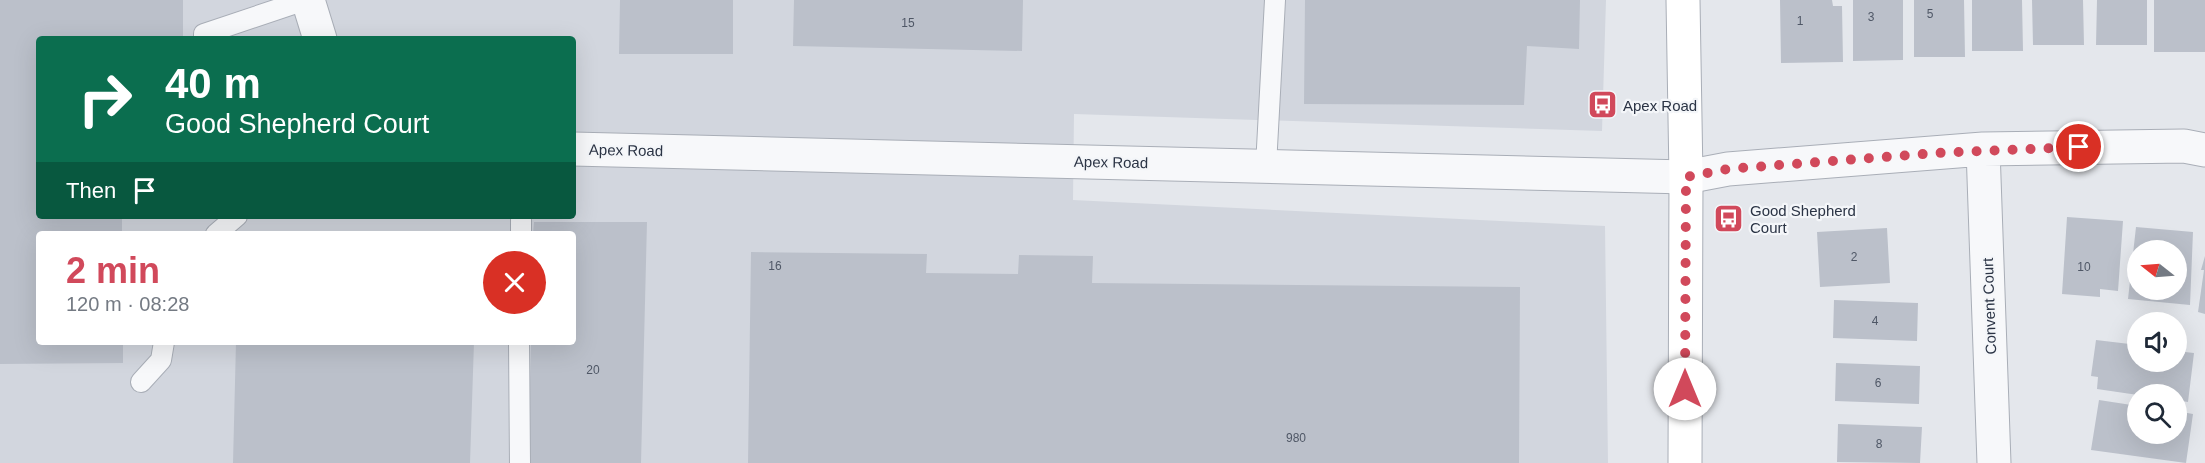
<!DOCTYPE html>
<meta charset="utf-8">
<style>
body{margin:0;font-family:Helvetica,sans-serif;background:#f2f2f3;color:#1f2937;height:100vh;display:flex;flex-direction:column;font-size:22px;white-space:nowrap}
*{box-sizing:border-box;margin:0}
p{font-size:20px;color:#747a83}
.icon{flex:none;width:33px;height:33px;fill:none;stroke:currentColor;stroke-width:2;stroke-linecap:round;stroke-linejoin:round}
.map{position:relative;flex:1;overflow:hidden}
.sheet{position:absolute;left:36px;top:231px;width:540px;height:114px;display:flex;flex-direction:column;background:#fff;border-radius:6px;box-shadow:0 6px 24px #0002}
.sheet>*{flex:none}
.guide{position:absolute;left:36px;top:36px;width:540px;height:183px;border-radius:6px;box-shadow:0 6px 24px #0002;background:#0b6e4f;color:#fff;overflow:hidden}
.needle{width:39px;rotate:287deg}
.buttons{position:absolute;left:2127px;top:240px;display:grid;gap:12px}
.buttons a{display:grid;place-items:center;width:60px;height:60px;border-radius:50%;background:#fff;box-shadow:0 6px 24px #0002;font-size:30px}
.pin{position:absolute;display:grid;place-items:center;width:51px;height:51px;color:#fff;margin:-26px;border:3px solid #fff;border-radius:50%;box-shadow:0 2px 6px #0007}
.me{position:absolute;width:66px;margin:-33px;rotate:0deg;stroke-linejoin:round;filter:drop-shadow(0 0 4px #0008)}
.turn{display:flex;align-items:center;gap:21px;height:126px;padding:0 30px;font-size:27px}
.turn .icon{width:78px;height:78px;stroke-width:2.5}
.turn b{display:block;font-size:42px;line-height:51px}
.then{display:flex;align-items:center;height:57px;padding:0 30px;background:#0003;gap:12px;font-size:22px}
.round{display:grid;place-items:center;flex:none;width:63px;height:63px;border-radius:32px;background:#f2f2f3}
.head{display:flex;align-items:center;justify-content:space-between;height:102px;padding:0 30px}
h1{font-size:36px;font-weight:700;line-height:45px;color:#d1495b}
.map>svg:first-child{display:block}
.built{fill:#d2d6de;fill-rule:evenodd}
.building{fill:#bbc0ca;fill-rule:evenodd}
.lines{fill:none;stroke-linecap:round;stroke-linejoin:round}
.service-casing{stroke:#a9aeb7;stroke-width:22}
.minor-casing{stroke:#a9aeb7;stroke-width:35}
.secondary-casing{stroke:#a9aeb7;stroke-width:35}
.service{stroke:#f7f8fa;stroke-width:20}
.minor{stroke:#f7f8fa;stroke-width:33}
.secondary{stroke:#fff;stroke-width:33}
.route{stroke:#d1495b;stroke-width:10;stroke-dasharray:0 18}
.labels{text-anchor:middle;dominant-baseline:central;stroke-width:4.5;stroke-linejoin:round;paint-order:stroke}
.number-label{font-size:12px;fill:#4f5766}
.poi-label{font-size:15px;fill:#2b3445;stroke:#f4f6f9;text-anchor:start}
.street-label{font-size:15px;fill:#2b3445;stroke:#f4f6f9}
</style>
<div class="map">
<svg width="2205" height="463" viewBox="0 0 2205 463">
<rect width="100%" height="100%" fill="#e4e7ec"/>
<path class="built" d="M 0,0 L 1606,0 L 1602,131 L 1074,114 L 1073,200 L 1605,226 L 1608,463 L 0,463 ZM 39,39 L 573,39 L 573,216 L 39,216 ZM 39,234 L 573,234 L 573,342 L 39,342 Z"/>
<path class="building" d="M 0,0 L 183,0 L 183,39 L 39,39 L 39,216 L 122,216 L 122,234 L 39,234 L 39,342 L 123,342 L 123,363 L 0,364 Z
M 620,0 L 733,0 L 733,54 L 619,54 Z
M 794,0 L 1023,0 L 1022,51 L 793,46 Z
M 1305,0 L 1580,0 L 1579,49 L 1527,46 L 1524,105 L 1304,104 Z
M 1780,0 L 1832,0 L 1833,6 L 1842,6 L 1843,62 L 1781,63 Z
M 1853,0 L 1903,0 L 1903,60 L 1853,61 Z
M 1914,0 L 1964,0 L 1965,57 L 1914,57 Z
M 1972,0 L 2022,0 L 2023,51 L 1972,51 Z
M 2032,0 L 2083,0 L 2084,45 L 2033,45 Z
M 2097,0 L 2147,0 L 2147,45 L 2096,45 Z
M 2154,0 L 2205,0 L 2205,52 L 2154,52 Z
M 2067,217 L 2123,221 L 2118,291 L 2100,289 L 2100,297 L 2062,294 Z
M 534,222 L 647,222 L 641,463 L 528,463 L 531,342 L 573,342 L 573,234 L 533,234 Z
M 2136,227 L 2193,232 L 2190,305 L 2128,299 ZM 2138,250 L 2176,250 L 2176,290 L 2138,290 Z
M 1887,228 L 1890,283 L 1820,287 L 1817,232 Z
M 751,252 L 927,254 L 926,273 L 1018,274 L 1019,255 L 1093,256 L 1092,283 L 1520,287 L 1519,463 L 748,463 Z
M 2205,256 L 2205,314 L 2198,312 L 2204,270 L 2201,270 Z
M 1834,300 L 1918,303 L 1917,341 L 1833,338 Z
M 2096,340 L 2138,345 L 2138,362 L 2176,362 L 2176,351 L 2194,353 L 2188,402 L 2176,400 L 2176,394 L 2138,395 L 2097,389 L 2098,377 L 2091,376 Z
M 236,342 L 474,342 L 470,463 L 233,463 Z
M 1836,363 L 1920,366 L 1919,404 L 1835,401 Z
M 2099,400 L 2138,406 L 2138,434 L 2176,434 L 2176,411 L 2193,414 L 2186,463 L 2091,450 Z
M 1838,424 L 1922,427 L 1920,463 L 1837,462 Z"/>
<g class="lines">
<defs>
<path id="service" d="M 204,39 L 204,34 L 305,0
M 1266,166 L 1275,0
M 216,234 L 237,216
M 521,234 L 521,216
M 519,342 L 520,463
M 141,382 L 161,360 L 164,342"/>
<path id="minor" d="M 308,0 L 320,39
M 573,149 L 1686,177 L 1728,169 L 1983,149 L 2184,146 L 2205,150
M 1983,149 L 1994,463"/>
<path id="secondary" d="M 1683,0 L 1686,177 L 1685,463"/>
</defs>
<use href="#service" class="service-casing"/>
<use href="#minor" class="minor-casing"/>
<use href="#secondary" class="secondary-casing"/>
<use href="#service" class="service"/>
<use href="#minor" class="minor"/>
<use href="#secondary" class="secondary"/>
</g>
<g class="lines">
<path class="route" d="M 1685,389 L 1686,177 L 1728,169 L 1937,153 L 2079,147"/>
</g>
<defs>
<symbol id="bus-square" viewBox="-11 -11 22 22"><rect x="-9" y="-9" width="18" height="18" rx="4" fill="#d1495b" stroke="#f4f6f9"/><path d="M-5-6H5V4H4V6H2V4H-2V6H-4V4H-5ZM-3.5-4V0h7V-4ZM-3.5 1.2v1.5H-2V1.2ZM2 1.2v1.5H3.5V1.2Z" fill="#fff"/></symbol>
</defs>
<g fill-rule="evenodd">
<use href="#bus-square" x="1586" y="88" width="33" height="33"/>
<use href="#bus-square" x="1712" y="202" width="33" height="33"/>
</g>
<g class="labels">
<g class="number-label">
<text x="1930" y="14">5</text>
<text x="1871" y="17">3</text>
<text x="1800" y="21">1</text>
<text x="908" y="23">15</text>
<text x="1854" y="257">2</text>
<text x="775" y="266">16</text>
<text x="2084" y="267">10</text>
<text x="1875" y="321">4</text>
<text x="593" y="370">20</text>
<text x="1878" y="383">6</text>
<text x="1296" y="438">980</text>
<text x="1879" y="444">8</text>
</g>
<g class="poi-label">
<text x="1623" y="105">Apex Road</text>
<text x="1750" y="210">Good Shepherd<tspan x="1750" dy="17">Court</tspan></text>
</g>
<g class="street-label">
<text transform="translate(626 150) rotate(1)">Apex Road</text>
<text transform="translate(1111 162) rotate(1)">Apex Road</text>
<text transform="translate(1989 306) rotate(-92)">Convent Court</text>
</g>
</g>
</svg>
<div class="buttons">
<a><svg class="needle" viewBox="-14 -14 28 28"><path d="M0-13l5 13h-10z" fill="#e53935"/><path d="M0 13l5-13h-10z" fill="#747a83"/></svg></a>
<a><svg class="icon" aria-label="sound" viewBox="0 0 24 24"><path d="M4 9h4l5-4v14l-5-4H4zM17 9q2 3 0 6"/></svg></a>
<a><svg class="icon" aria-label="search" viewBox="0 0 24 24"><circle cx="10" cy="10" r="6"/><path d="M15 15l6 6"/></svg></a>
</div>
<div class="pin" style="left:2079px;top:147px;background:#d93025"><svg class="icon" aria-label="arrive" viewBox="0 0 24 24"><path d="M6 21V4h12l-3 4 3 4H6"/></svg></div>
<svg class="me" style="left:1685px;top:389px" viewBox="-20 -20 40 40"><circle r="19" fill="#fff"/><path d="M0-13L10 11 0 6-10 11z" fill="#d1495b"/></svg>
<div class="guide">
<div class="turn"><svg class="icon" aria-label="right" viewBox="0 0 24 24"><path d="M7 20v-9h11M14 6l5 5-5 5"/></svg><div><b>40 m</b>Good Shepherd Court</div></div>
<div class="then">Then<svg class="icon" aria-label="arrive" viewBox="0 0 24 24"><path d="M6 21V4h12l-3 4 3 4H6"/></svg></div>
</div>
<section class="sheet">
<div class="head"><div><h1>2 min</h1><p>120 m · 08:28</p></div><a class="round" style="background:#d93025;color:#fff"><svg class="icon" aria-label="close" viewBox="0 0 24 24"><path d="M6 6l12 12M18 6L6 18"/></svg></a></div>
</section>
</div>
